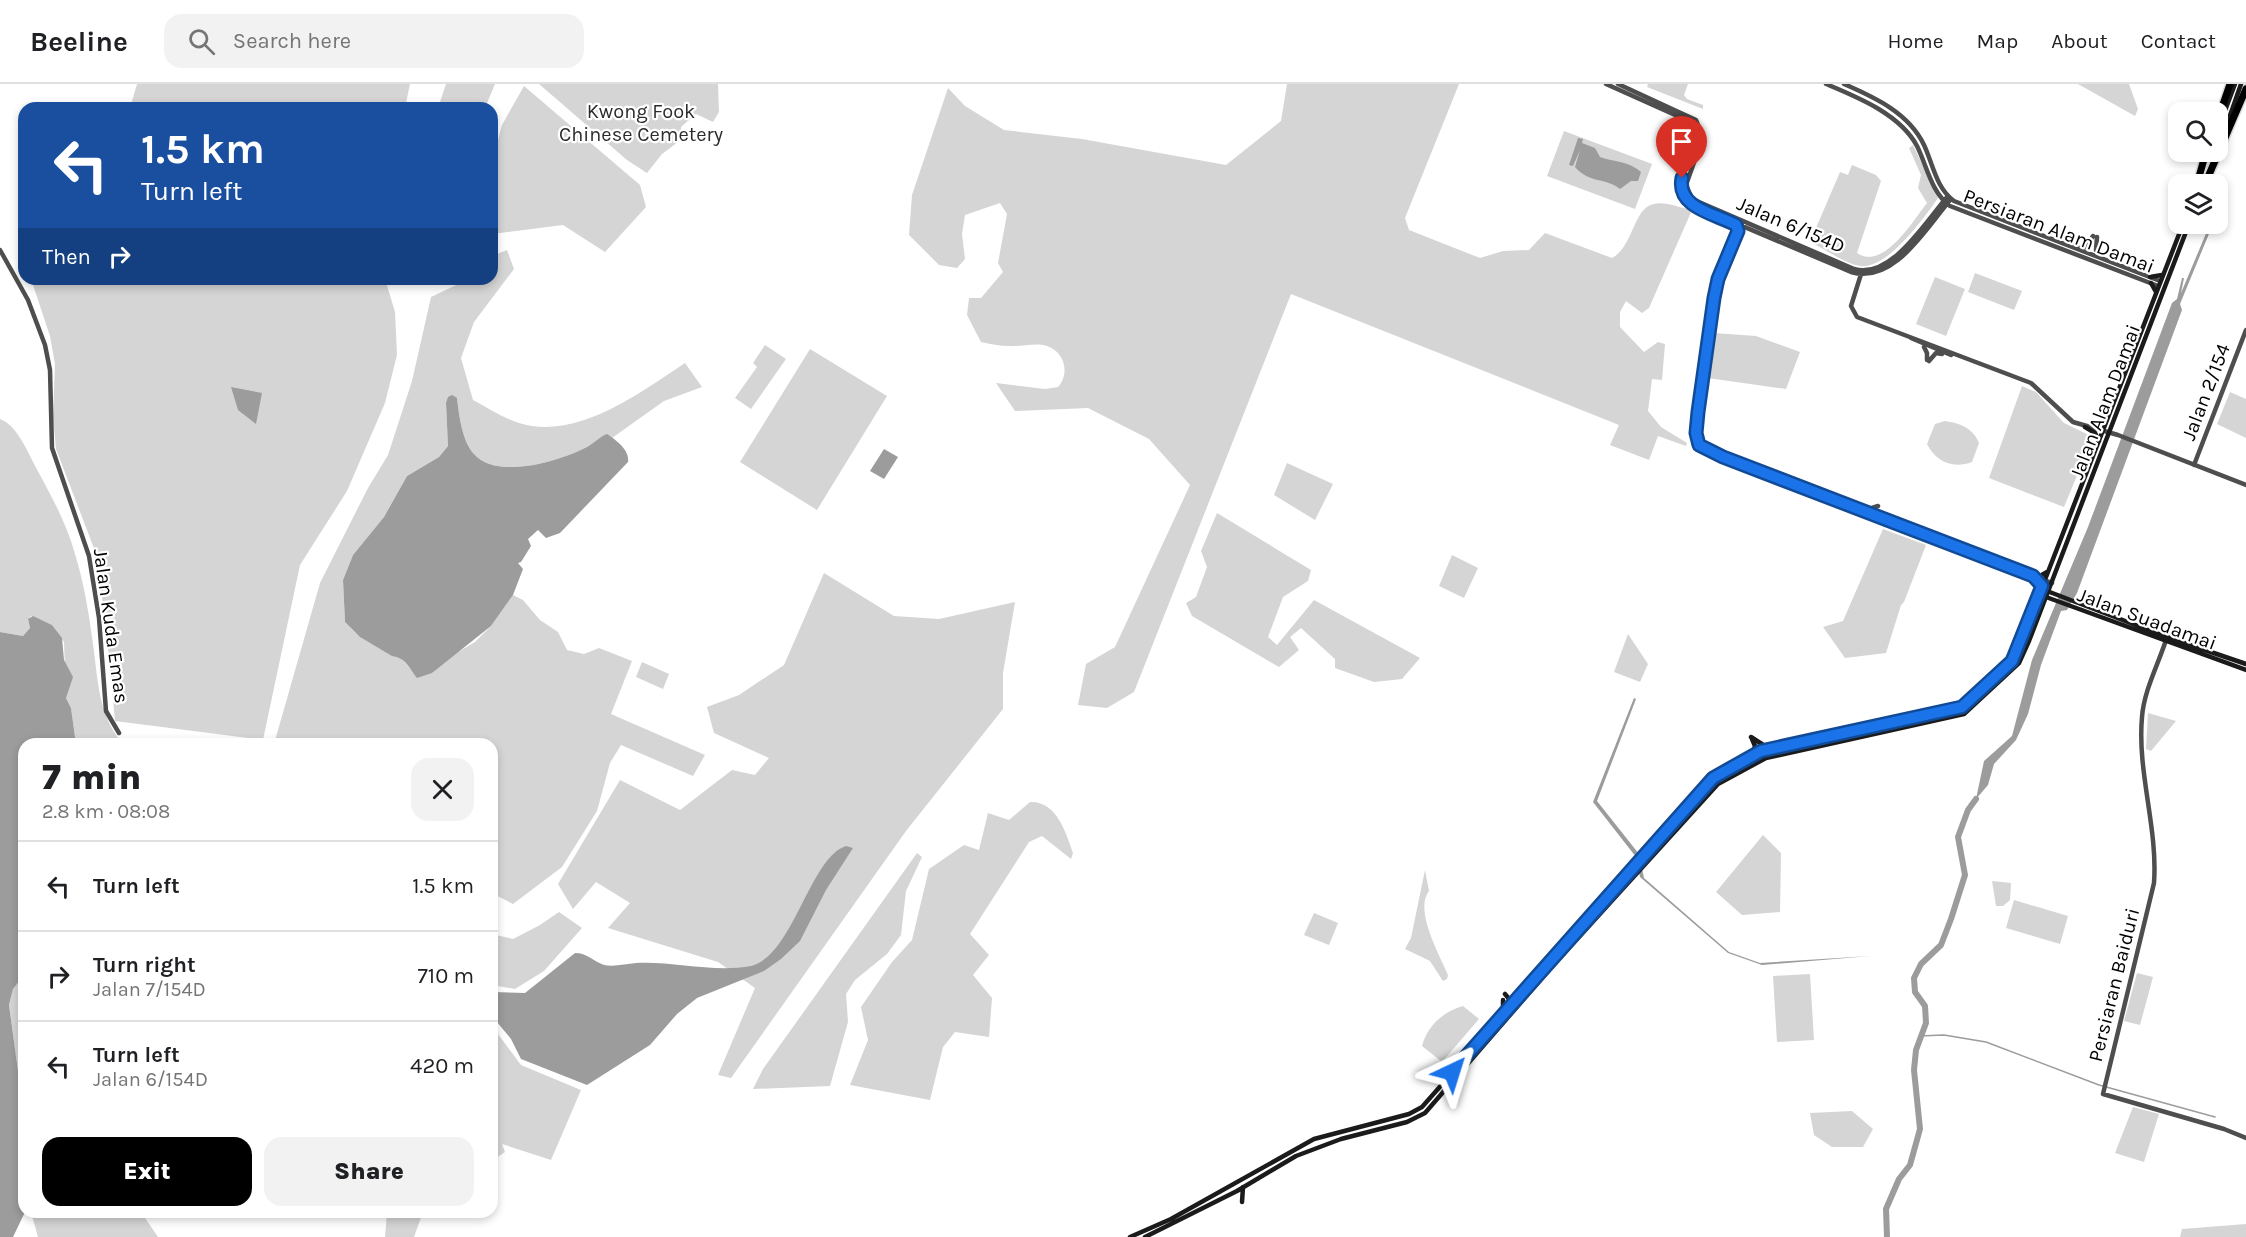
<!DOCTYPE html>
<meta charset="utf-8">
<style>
body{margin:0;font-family:Karla,sans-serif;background:#f2f2f2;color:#202124;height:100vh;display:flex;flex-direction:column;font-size:22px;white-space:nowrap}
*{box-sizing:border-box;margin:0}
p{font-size:20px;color:#757577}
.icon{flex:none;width:33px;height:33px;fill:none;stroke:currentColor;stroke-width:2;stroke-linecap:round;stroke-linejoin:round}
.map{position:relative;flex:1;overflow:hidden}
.details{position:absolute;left:18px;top:654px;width:480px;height:480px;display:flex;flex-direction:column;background:#fff;border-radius:18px;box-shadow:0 3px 9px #0003}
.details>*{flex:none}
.banner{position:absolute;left:18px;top:18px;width:480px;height:183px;border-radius:18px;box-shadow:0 3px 9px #0003;background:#1a4fa0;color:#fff;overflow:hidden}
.controls{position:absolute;left:2168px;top:18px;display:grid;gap:12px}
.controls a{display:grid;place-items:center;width:60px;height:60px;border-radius:12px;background:#fff;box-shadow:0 3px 9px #0003;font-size:30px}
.pin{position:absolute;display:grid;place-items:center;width:51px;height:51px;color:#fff;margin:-62px -26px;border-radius:50% 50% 50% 0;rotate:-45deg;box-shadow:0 0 6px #0007}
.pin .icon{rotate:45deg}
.me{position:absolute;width:66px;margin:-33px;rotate:41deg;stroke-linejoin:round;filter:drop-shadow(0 0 4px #0008)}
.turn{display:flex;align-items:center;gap:21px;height:126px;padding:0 24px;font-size:27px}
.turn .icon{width:78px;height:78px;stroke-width:2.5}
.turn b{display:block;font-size:42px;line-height:51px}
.then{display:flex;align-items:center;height:57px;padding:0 24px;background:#0003;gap:12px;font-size:22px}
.round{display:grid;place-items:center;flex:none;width:63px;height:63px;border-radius:18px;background:#f2f2f2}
.overview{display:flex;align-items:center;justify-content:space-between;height:102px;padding:0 24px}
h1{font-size:36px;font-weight:800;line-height:45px}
.cta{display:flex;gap:12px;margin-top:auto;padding:12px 24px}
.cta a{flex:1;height:69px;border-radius:18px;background:#000;color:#fff;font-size:24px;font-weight:800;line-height:69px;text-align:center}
.cta a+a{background:#f2f2f2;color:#202124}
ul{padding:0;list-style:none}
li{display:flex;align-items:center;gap:18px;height:90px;padding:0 24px;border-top:2px solid #e0e0e0}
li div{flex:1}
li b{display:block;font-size:22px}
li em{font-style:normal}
header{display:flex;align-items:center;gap:36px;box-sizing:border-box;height:84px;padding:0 30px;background:#fff;border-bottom:2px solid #e0e0e0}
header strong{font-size:28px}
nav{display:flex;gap:33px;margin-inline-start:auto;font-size:21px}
.search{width:420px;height:54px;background:#f2f2f2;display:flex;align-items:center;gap:15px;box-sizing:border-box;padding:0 21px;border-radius:18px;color:#757577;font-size:22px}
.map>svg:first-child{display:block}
.green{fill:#d5d5d5}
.water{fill:#9c9c9c}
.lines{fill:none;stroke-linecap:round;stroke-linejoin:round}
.stream{stroke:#9c9c9c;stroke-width:1.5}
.river{stroke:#9c9c9c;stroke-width:6}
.motorway-casing{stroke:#dbdbdb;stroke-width:10}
.tertiary{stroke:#4e4e4e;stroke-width:4.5}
.secondary{stroke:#1b1b1b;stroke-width:4.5}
.motorway{stroke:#000;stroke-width:7}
.route-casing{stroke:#114b97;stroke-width:15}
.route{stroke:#1a73e8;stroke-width:10}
.labels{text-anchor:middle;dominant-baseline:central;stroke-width:4.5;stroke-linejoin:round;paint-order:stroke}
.park-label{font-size:20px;fill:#2c2c2c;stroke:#fff}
.street-label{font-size:20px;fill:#000;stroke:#fff}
</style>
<header>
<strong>Beeline</strong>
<div class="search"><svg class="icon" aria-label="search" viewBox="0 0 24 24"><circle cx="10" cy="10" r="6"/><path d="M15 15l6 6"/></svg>Search here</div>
<nav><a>Home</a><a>Map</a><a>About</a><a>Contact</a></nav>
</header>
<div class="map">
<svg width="2246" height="1153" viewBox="0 0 2246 1153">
<rect width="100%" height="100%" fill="#fff"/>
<path class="green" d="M 137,0 L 410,0 L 405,24 L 130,24 Z
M 446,0 L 495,0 L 485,24 L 438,24 Z
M 539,0 L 718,0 L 719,28 L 713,38 L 696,30 L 681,43 L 682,55 L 662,70 L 647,89 L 627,76 Z
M 1287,0 L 1459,0 L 1405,134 L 1409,146 L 1480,174 L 1503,167 L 1529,166 L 1545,149 L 1612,174 C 1634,162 1633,124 1654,120 C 1665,117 1681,124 1692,126 L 1649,224 L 1642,229 L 1626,217 L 1620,228 L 1620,243 L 1644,268 L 1658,258 L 1665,260 L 1662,296 L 1652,295 L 1648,327 L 1661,343 L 1687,359 L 1686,362 L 1658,352 L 1649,376 L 1610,361 L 1619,341 L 1291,210 L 1134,608 L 1107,624 L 1078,621 L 1086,580 L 1115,563 L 1190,401 L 1149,355 L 1088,324 L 1015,327 L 996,299 L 1045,305 L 1058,303 C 1070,290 1065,268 1047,262 C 1036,258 1020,263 1009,262 C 1000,262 990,260 981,258 L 967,231 L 969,214 L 981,214 L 1003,188 L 998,179 L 1007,130 L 1000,119 L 965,131 L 962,150 L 965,175 L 957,184 L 939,181 L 909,151 L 912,111 L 948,4 L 965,22 L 1004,46 L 1082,55 L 1226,81 L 1281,37 Z
M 1648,0 L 1688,0 L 1684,11 L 1687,15 L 1703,21 L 1703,25 L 1647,3 Z
M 2078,0 L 2129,0 L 2138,25 L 2135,32 Z
M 524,2 L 640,101 L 646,123 L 605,168 L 563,141 L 492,150 L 492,68 L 495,67 L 502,41 Z
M 1564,47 L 1652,80 L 1635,125 L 1547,92 Z
M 1913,61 L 1938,114 C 1924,134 1887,186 1860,182 C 1844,179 1825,165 1810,158 L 1840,88 L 1848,91 L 1852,81 L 1876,91 L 1881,97 L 1857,169 C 1883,187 1913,137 1927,119 L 1918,104 L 1921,91 L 1909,64 Z
M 507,166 L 514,185 L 474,238 L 461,274 L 473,316 C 488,324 503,334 519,339 C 576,357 640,309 685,279 L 702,303 L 664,317 L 612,354 L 607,351 C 599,353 594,359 587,363 C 562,376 497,397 474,370 C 462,357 459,331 457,314 L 446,319 L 448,362 L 439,373 L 407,392 L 384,433 L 353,471 L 343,496 L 345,538 C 350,543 356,550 362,554 C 379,564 404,571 413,589 L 432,589 L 443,577 L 475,558 L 491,542 L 513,511 L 523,516 L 540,536 L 558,548 L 567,566 L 584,570 L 599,564 L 632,577 L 611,630 L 705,671 L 693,692 L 621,661 L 610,679 L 597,727 L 562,783 L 513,820 L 492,809 L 492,660 L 274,660 L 320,499 L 368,404 L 388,371 L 412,297 L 431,213 L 469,195 L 492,195 L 492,172 Z
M 1975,189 L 2022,207 L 2014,226 L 1968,208 Z
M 1935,193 L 1965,205 L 1946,252 L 1916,240 Z
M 385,195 L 395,228 L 397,271 L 385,319 L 347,407 L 300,481 L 263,656 L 115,637 L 105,534 L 95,467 L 56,365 L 53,333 L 55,280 L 50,252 L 31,195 Z
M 1714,249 L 1756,252 L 1800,268 L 1786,305 L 1708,294 Z
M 765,261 L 786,275 L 751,325 L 735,314 L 757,283 L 753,279 Z
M 810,265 L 887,312 L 817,426 L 740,378 Z
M 2022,302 L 2036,308 L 2064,339 L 2093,353 L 2064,423 L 1989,394 Z
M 2230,308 L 2246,315 L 2246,354 L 2217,340 Z
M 0,335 C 15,340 26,364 33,378 C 49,408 66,437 75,470 C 84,499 89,530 93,560 C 98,596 98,631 123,660 L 76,660 L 71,624 L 66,614 L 64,558 L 52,541 L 31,532 L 28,536 L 30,544 L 23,552 L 0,548 Z
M 1945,337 C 1960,339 1973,344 1979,359 L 1972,378 C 1953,385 1936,378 1927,360 L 1935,340 Z
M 1287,379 L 1333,400 L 1315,436 L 1274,411 Z
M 1217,429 L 1311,486 L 1308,497 L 1283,513 L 1268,553 L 1277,561 L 1314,516 L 1420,574 L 1402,595 L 1374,598 L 1335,584 L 1335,575 L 1301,544 L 1290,553 L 1299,566 L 1279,583 L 1192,532 L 1186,519 L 1196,513 L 1207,483 L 1201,467 Z
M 1883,445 L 1926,461 L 1904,518 L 1901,521 L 1886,569 L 1845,574 L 1823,543 L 1843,537 Z
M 1452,471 L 1478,484 L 1464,514 L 1439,502 Z
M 824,489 L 894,532 L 939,535 L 1015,518 L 1003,589 L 1003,625 L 906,747 L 731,994 L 718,991 L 755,904 L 718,878 L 608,844 L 630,819 L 596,798 L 573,825 L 558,800 L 620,696 L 680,726 L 732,686 L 755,691 L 769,674 L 714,649 L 707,623 L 739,611 L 784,581 Z
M 1628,550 L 1648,580 L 1640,598 L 1614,588 Z
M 642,578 L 669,590 L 663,605 L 636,593 Z
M 2148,629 L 2176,637 L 2151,667 L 2146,665 Z
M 1030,718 C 1057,717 1066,749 1073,769 L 1071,775 L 1042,752 L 1029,758 L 970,850 L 989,871 L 973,891 L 992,914 L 989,953 L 955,948 L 943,963 L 930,1016 L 850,1001 L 868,956 L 861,923 L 892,878 L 912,856 L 929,785 L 964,761 L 979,766 L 988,729 L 1009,736 Z
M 1763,751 L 1781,769 L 1780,828 L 1742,831 L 1716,808 Z
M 917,769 L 922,773 L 906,807 L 901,851 L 887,870 L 855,896 L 846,910 L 848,938 L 830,1002 L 753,1005 L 763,985 Z
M 1425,786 L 1429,807 C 1414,826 1439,870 1448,891 L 1447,895 L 1443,897 L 1430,877 L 1405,865 L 1411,854 Z
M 1992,797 L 2011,799 L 2010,816 L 2003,822 L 1996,822 Z
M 2014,816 L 2068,832 L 2060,860 L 2006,844 Z
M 559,828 L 582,844 L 544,887 L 515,905 L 492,901 L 492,850 L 513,855 L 540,841 Z
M 1314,829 L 1338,839 L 1329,861 L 1304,851 Z
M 2137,889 L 2153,893 L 2140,941 L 2124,937 Z
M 1810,890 L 1814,956 L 1777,958 L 1773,892 Z
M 24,891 L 24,1031 L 9,921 L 13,905 Z
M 1463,922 L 1479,935 L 1442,978 L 1422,962 C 1427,942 1444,927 1463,922 Z
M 492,942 L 521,981 L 581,1006 L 551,1076 L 502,1060 L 505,1068 L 492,1077 Z
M 2133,1023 L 2159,1030 L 2144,1078 L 2115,1069 Z
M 1852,1027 L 1873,1045 L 1863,1063 L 1832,1063 L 1814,1051 L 1810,1029 Z
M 31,1128 L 141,1128 L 158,1153 L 38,1153 Z
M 387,1128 L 423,1128 L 414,1153 L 385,1153 Z
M 2246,1140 L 2246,1153 L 2180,1153 L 2182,1145 Z"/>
<path class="water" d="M 1578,54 L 1583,55 L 1582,59 L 1595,64 L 1600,73 C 1614,78 1629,77 1641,88 L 1638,97 L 1631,97 L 1620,105 C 1605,93 1590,100 1575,83 L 1580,66 L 1573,82 L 1569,81 Z
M 2210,140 L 2213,140 L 2180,220 L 2182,226 L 2077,509 L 2067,526 L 2061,527 L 2041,581 L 2028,630 L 2016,656 L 1994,680 L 1988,701 L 1976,715 L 1984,677 L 2012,652 L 2032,576 L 2088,443 L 2172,219 L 2177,215 L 2182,194 L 2184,194 L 2181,209 Z
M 231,303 L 262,309 L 256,340 L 238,326 Z
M 452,311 L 457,314 C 459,331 462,357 474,370 C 497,397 562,376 587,363 C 594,359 599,353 607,350 C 616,356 630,366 628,378 L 560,449 L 546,454 L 538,446 L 528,455 L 531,462 L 521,478 L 518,479 L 523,485 L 513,511 L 491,542 L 432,589 L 417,594 C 409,584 406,574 392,572 L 360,553 L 345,538 L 343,496 L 353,471 L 384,433 L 407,392 L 439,373 L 448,362 L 446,319 L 448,313 Z
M 884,365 L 898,373 L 884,395 L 870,387 Z
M 33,532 L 52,541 L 62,554 L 64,576 L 73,593 L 66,614 L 71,624 L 76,660 L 24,660 L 24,891 L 13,905 L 9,921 L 24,1031 L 25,1128 L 13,1153 L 0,1153 L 0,548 L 23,552 L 30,544 L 28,535 Z
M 1634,614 L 1636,615 L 1597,717 L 1639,770 L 1644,794 L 1729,868 L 1760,879 L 1870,872 L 1762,881 L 1728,869 L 1640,793 L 1636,773 L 1593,718 Z
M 846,762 L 853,764 L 826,806 L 800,857 L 781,875 L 764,887 L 697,914 L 677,930 L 650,961 L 587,1001 L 521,975 L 511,955 L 492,932 L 492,908 L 525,909 L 575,869 C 587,869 593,877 604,881 C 614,883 626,880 636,879 C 673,877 714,889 751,882 C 793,872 810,773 846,762 Z"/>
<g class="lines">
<path class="stream" d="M 1919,952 L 1944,951 L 1986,958 L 2099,1001 L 2215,1033"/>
<path class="river" d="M 1887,1153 L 1886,1125 L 1899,1095 L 1910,1081 L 1920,1045 L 1914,986 L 1916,966 L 1926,939 L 1925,922 L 1915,908 L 1914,894 L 1921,880 L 1941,861 L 1951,835 L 1965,791 L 1958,753 L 1968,726 L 1976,715"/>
<defs>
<path id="motorway" d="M 2217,38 L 2230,0
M 2197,100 L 2206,68
M 2205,100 L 2246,5"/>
</defs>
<use href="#motorway" class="motorway-casing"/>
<path class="tertiary" d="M 1606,0 L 1693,39 C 1710,68 1659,94 1695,122 L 1851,188 C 1894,201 1926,144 1951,115
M 1618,0 L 1696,36 L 1703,53 L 1686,101 L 1692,115 L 1854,185 C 1891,196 1926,137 1948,112
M 1826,0 C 1857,13 1900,30 1917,62 C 1927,82 1931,108 1950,122 L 2158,202
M 1844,0 C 1874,13 1909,29 1924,61 C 1933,80 1936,104 1954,117 L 2160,197
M 1743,137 L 1718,195 L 1714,214 L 1696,349 L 1699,361 L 1723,373 L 2052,499
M 2097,153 L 2096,166 L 2101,172
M 2079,164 L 2086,163 L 2093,152
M 0,166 L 28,216 L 45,261 L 50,286 L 52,364 L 89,472 L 99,534 L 106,627 L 119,649
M 1862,187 L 1851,222 L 1857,233 L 2031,299 L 2073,338 L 2118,351 L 2246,401
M 1911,254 L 1951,271
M 1924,263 L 1927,269 L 1927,276
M 1929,277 L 1936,269 L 1942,270
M 2194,381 L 2246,246
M 1866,426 L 1878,422
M 2167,553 C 2159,579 2144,606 2142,633 C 2137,688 2158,744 2154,799 L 2103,1010 L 2224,1045 L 2246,1054"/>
<path class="secondary" d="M 2225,46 L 2241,0
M 2217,48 L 2235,0
M 2150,193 L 2162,191
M 2151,199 L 2156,208
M 2085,343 L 2095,349 L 2099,357
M 2033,492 L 2040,492 L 2047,488
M 2047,507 L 2167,553 L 2246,580
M 2046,513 L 2246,586
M 1751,653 L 1768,664
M 1752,672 L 1755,662 L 1752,655
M 1505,910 L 1510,916 L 1516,916
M 1503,928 L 1503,916
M 1242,1118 L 1243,1103
M 1130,1153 L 1171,1135 L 1314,1055 L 1409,1030 L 1422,1023 L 1713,694 L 1761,667 L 1962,623 L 2011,577 L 2034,524 L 2183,140
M 1145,1153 L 1237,1107 L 1296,1072 L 1341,1055 L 1407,1038 L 1425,1029 L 1549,886 L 1718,700 L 1766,674 L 1964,630 L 2019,579 L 2029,557 L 2189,140"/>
<use href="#motorway" class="motorway"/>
</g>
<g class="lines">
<defs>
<path id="route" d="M 1452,988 L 1713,694 L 1761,667 L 1962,623 L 2012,577 L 2042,502 L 2033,492 L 1723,373 L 1699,361 L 1696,349 L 1698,328 L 1714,214 L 1718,195 L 1738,147 L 1736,141 C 1716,130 1676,124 1682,94"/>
</defs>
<use href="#route" class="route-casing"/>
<use href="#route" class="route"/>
</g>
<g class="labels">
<g class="park-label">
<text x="641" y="27">Kwong Fook<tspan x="641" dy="23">Chinese Cemetery</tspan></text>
</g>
<g class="street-label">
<text transform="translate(1791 141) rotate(23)">Jalan 6/154D</text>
<text transform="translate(2059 147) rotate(21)">Persiaran Alam Damai</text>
<text transform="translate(2206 308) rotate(-69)">Jalan 2/154</text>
<text transform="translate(2105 318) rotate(-69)">Jalan Alam Damai</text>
<text transform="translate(2147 535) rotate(20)">Jalan Suadamai</text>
<text transform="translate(111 542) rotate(82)">Jalan Kuda Emas</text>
<text transform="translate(2114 901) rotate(-76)">Persiaran Baiduri</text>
</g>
</g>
</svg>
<div class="controls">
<a><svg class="icon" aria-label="search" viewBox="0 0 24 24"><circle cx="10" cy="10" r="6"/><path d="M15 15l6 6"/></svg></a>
<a><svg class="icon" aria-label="layers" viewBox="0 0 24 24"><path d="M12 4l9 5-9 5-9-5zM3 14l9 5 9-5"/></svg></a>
</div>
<div class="pin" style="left:1682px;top:94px;background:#d93025"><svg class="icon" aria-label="arrive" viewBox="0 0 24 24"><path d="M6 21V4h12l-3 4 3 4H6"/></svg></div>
<svg class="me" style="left:1452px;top:988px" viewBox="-20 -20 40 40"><path d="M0-17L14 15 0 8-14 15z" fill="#1a73e8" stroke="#fff" stroke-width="4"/></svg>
<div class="banner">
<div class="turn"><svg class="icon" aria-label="left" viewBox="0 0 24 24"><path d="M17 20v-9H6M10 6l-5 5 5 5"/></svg><div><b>1.5 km</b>Turn left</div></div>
<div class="then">Then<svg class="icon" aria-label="right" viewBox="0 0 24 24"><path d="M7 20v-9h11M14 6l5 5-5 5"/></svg></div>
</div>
<section class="details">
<div class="overview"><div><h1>7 min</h1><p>2.8 km · 08:08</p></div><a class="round"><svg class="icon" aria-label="close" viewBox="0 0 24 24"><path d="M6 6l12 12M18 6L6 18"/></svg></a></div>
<ul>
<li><svg class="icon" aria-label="left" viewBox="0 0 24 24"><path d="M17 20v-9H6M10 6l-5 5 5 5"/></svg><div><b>Turn left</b></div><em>1.5 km</em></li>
<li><svg class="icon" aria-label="right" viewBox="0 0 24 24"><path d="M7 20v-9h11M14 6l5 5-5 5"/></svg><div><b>Turn right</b><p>Jalan 7/154D</p></div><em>710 m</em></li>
<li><svg class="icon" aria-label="left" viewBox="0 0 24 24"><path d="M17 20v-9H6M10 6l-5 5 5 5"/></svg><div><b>Turn left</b><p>Jalan 6/154D</p></div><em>420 m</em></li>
</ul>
<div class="cta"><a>Exit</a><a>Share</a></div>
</section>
</div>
